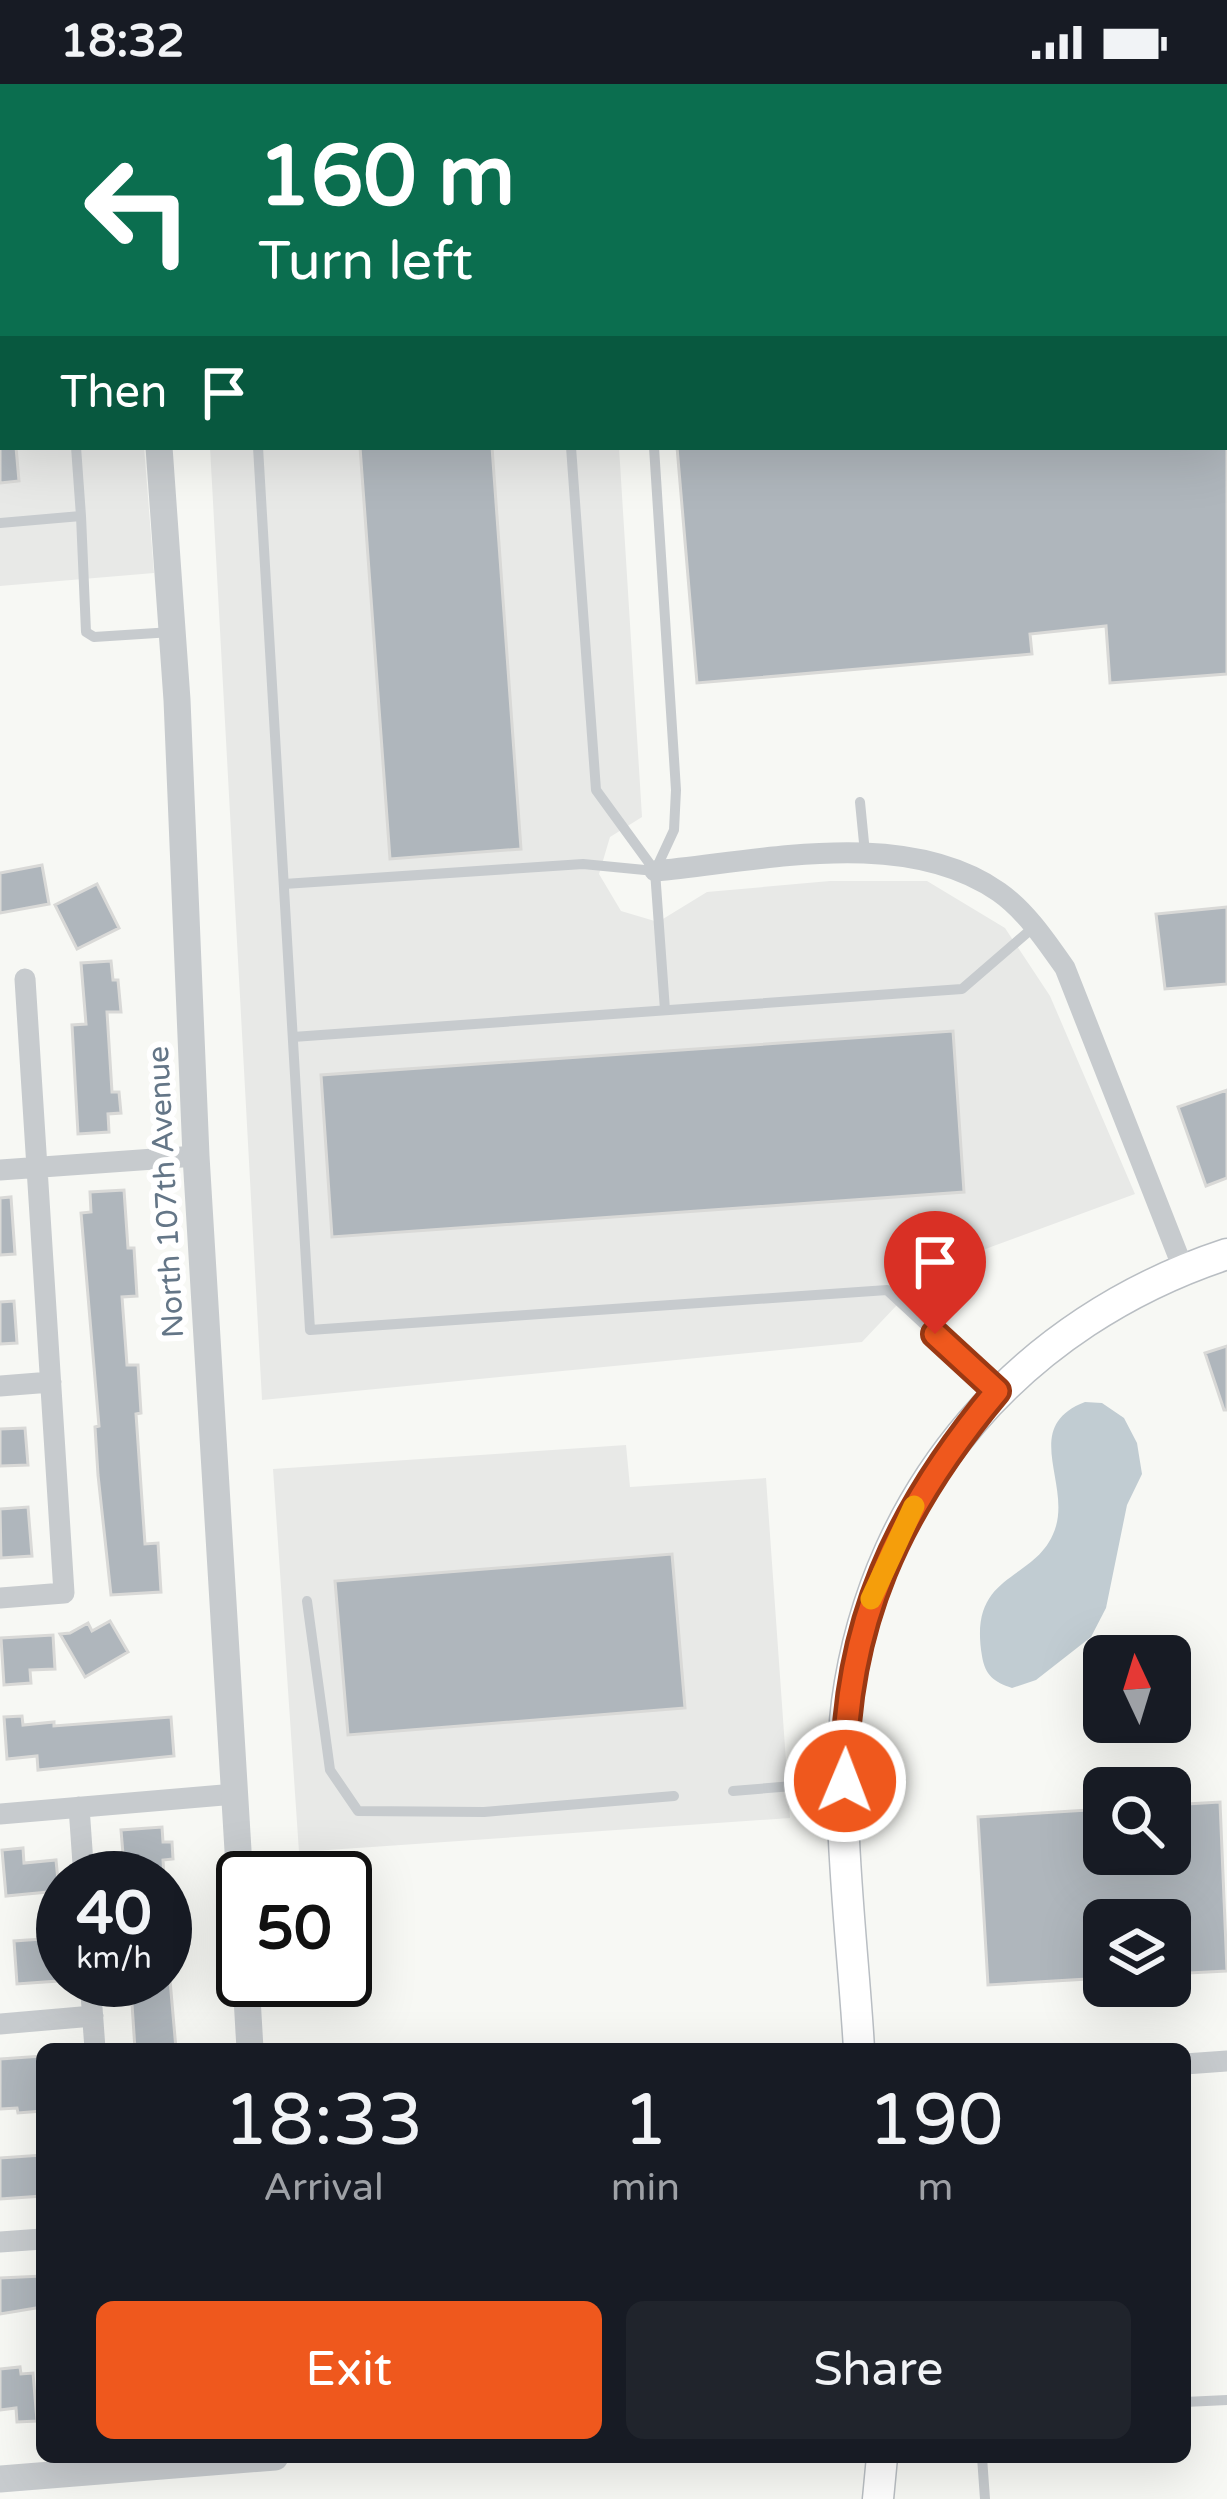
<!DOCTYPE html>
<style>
body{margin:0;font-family:"Varela Round",sans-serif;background:#20242c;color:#f1f3f6;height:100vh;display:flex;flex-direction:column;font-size:45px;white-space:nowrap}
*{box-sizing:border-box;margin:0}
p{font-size:39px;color:#9ea1a6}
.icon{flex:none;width:66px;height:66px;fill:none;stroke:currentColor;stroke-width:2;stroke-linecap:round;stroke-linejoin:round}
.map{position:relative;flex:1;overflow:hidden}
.sheet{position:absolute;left:36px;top:1959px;width:1155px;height:420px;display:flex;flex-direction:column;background:#171b24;border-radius:18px;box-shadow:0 12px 48px #0002}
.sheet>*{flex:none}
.guide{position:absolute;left:0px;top:0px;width:1227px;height:366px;box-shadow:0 12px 48px #0002;background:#0b6e4f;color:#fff;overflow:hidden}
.needle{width:78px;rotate:356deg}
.tools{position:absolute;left:1083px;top:1551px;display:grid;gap:24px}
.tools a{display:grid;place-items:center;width:108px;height:108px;border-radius:18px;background:#171b24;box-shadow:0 12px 48px #0002;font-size:60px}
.speed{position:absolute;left:36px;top:1767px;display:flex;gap:24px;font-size:60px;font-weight:700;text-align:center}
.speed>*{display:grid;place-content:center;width:156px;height:156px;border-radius:50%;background:#171b24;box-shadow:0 12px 48px #0002;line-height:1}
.speed small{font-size:30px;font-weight:400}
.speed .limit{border:6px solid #111;border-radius:18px;background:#fff;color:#111}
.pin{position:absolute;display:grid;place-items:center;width:102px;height:102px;color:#fff;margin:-123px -51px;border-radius:50% 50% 50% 0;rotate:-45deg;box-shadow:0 0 12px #0007}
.pin .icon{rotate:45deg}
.me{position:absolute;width:132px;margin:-66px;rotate:1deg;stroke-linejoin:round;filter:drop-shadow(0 0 9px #0008)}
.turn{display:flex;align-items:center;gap:42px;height:252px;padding:0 60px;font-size:54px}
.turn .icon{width:156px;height:156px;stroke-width:2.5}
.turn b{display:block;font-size:84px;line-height:102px}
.then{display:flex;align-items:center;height:114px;padding:0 60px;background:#0003;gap:24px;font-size:45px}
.eta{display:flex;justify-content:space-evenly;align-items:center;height:204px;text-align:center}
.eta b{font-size:72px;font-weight:600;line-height:84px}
.cta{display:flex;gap:24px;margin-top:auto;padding:24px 60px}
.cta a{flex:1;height:138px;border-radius:18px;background:#ef581d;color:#fff;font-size:48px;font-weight:600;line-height:138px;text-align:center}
.cta a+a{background:#20242c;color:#f1f3f6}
.status{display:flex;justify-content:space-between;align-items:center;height:84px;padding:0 60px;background:#171b24;direction:ltr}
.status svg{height:33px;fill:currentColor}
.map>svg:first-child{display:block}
.built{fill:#e8e9e7}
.water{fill:#c1ccd2}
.building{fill:#afb6bc;stroke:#d9d9d7;stroke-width:3}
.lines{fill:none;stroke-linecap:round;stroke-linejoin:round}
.secondary-casing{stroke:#b9bec3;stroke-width:33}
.primary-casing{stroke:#babec2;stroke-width:36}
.service{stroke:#c7cbce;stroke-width:10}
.minor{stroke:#c7cbce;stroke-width:21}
.tertiary{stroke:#c7cbce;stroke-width:27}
.secondary{stroke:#fff;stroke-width:30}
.primary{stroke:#fff;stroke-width:33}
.route-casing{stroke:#9b3913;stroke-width:30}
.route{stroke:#ef581d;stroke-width:21}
.slow{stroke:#f59e0b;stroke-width:21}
.labels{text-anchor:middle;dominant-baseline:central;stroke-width:12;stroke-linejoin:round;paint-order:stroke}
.street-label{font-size:30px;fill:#647687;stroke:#fff}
</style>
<div class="status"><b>18:32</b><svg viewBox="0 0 49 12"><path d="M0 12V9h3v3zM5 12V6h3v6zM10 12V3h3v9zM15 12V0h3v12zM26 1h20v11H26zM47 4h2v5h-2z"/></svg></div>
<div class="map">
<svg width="1227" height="2415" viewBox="0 0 1227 2415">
<rect width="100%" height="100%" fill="#f7f8f4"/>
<path class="built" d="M 0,157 L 3,157 L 3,363 L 144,363 L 154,489 L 0,502 Z
M 210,363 L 619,363 L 642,733 L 610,753 L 599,790 L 621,827 L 658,838 L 707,808 L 830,797 L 927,797 L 1005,844 L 1050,912 L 1135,1110 L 931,1185 L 862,1258 L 262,1316 Z
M 626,1361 L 630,1403 L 766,1394 L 790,1734 L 299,1768 L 273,1385 Z"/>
<path class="water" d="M 1085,1318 L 1102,1319 L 1124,1334 L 1137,1359 L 1142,1390 L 1127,1421 L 1106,1524 L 1091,1553 L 1036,1596 L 1012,1604 C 994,1598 985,1591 982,1572 C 967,1484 1039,1500 1056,1442 C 1069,1396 1022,1342 1085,1318 Z"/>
<path class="building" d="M 0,363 L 16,363 L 19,397 L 0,399 Z
M 360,363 L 492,363 L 521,765 L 390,775 Z
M 677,363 L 1227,363 L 1227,590 L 1110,599 L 1106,542 L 1030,550 L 1032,570 L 697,599 Z
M 42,781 L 49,820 L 0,829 L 0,789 Z
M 97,800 L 119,844 L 77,865 L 55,821 Z
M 1227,823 L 1227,900 L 1165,905 L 1156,830 Z
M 111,877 L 113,896 L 118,896 L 121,928 L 107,928 L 112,1008 L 119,1008 L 121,1029 L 108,1030 L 109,1048 L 78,1050 L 72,941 L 86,940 L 81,879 Z
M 953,947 L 964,1108 L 332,1153 L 321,991 Z
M 1227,1006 L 1227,1094 L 1206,1102 L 1178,1023 Z
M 124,1106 L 128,1164 L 134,1164 L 137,1212 L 122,1213 L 127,1281 L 138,1281 L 141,1329 L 136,1330 L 145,1460 L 158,1459 L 161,1508 L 111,1511 L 98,1391 L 95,1343 L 99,1342 L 81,1129 L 91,1128 L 90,1108 Z
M 11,1113 L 15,1170 L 0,1171 L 0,1114 Z
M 14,1217 L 17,1259 L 0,1260 L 0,1218 Z
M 1227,1262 L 1227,1326 L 1224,1326 L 1205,1269 Z
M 25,1344 L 28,1381 L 0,1382 L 0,1345 Z
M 28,1423 L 32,1472 L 1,1474 L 0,1425 Z
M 672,1470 L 685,1624 L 348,1651 L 335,1497 Z
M 110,1537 L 128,1568 L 85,1593 L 60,1550 L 70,1549 L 88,1539 L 92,1547 Z
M 53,1551 L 55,1585 L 30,1586 L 31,1599 L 4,1601 L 1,1554 Z
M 22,1632 L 23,1641 L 54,1638 L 54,1642 L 171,1633 L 174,1672 L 38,1686 L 37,1672 L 7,1675 L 4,1633 Z
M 1220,1718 L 1227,1887 L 1170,1890 L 1170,1836 L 1104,1836 L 1104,1894 L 988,1901 L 978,1733 L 1104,1725 L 1104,1770 L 1170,1770 L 1170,1721 Z
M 162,1743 L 163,1758 L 172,1758 L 173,1775 L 163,1776 L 164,1792 L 125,1794 L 121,1746 Z
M 23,1764 L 24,1779 L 56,1776 L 59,1807 L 6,1812 L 2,1766 Z
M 56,1854 L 58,1897 L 17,1900 L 14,1857 Z
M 125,1896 L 170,1896 L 176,1965 L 135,1965 L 132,1920 L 127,1920 Z
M 42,1972 L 42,2027 L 18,2029 L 17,2024 L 0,2025 L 0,1975 Z
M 42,2071 L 42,2112 L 0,2115 L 0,2074 Z
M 42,2192 L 42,2223 L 0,2230 L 0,2194 Z
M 20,2283 L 21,2290 L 33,2289 L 37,2337 L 17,2338 L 16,2324 L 0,2326 L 0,2285 Z"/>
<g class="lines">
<defs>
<path id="secondary" d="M 859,1965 C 853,1858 834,1723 847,1618 C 876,1403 1023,1237 1227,1170
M 878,2415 L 882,2373"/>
<path id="primary" d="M 1224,33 L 1227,33
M 0,143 L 3,143"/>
</defs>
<use href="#secondary" class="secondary-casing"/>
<use href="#primary" class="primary-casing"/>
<path class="service" d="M 1224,167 L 1227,167
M 0,259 L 3,258
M 0,318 L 3,318
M 76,363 L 81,432
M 258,363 L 310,1246 L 887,1206 L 996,1307
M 571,363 L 596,706 L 655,787
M 654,363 L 676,706 L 674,746 L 655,787 L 665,926
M 0,439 L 81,432 L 86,548 L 94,553 L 172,548
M 860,718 L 865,769
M 284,800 L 583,780 L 655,787
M 293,953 L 962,905 L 1035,842
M 307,1517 L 330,1686 L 358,1727 L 484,1728 L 674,1712
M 733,1707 L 842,1698
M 1185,2318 L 1227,2316
M 982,2373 L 985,2415"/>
<path class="minor" d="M 589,0 L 590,3
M 655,787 C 762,777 904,742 999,808 C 1026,827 1046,857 1065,884 L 1183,1184
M 0,1086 L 196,1072
M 0,1302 L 51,1298
M 0,1514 L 64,1509 L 25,895
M 79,1723 L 84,1794
M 0,1730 L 235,1710
M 90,1896 L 95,1965
M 0,1940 L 93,1932
M 1185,1980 L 1227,1977
M 0,2158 L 42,2155"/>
<path class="tertiary" d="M 131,0 L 131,3
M 159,363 L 177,616 L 196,1072 L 243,1849
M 246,1896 L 250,1965
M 0,2395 L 275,2373"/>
<use href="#secondary" class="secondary"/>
<use href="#primary" class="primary"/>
</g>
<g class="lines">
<defs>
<path id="route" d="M 845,1697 C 843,1542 898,1425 997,1307 L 935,1250"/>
</defs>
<use href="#route" class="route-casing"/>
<use href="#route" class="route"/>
<path class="slow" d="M 871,1515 L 914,1422"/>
</g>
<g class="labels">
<g class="street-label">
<text transform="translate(166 1108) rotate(-93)">North 107th Avenue</text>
</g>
</g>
</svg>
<div class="tools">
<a><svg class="needle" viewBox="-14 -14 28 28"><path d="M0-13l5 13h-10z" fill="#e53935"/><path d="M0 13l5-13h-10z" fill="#9ea1a6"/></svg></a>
<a><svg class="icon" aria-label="search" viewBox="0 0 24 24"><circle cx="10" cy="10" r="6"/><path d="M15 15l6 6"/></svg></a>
<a><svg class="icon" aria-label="layers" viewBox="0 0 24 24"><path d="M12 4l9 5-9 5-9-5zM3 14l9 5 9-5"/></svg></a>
</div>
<div class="speed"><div>40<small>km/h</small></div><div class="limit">50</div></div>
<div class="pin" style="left:935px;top:1250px;background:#d93025"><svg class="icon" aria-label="arrive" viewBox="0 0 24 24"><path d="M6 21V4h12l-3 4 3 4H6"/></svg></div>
<svg class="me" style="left:845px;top:1697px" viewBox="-20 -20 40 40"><circle r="17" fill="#ef581d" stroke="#fff" stroke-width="3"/><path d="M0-11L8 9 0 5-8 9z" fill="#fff"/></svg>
<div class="guide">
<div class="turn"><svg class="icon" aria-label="left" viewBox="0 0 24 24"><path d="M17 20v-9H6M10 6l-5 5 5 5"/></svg><div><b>160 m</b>Turn left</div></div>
<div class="then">Then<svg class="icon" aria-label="arrive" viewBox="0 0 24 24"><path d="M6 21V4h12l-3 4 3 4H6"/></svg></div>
</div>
<section class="sheet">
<div class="eta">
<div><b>18:33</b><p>Arrival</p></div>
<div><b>1</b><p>min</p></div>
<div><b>190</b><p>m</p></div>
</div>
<div class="cta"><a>Exit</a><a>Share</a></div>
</section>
</div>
